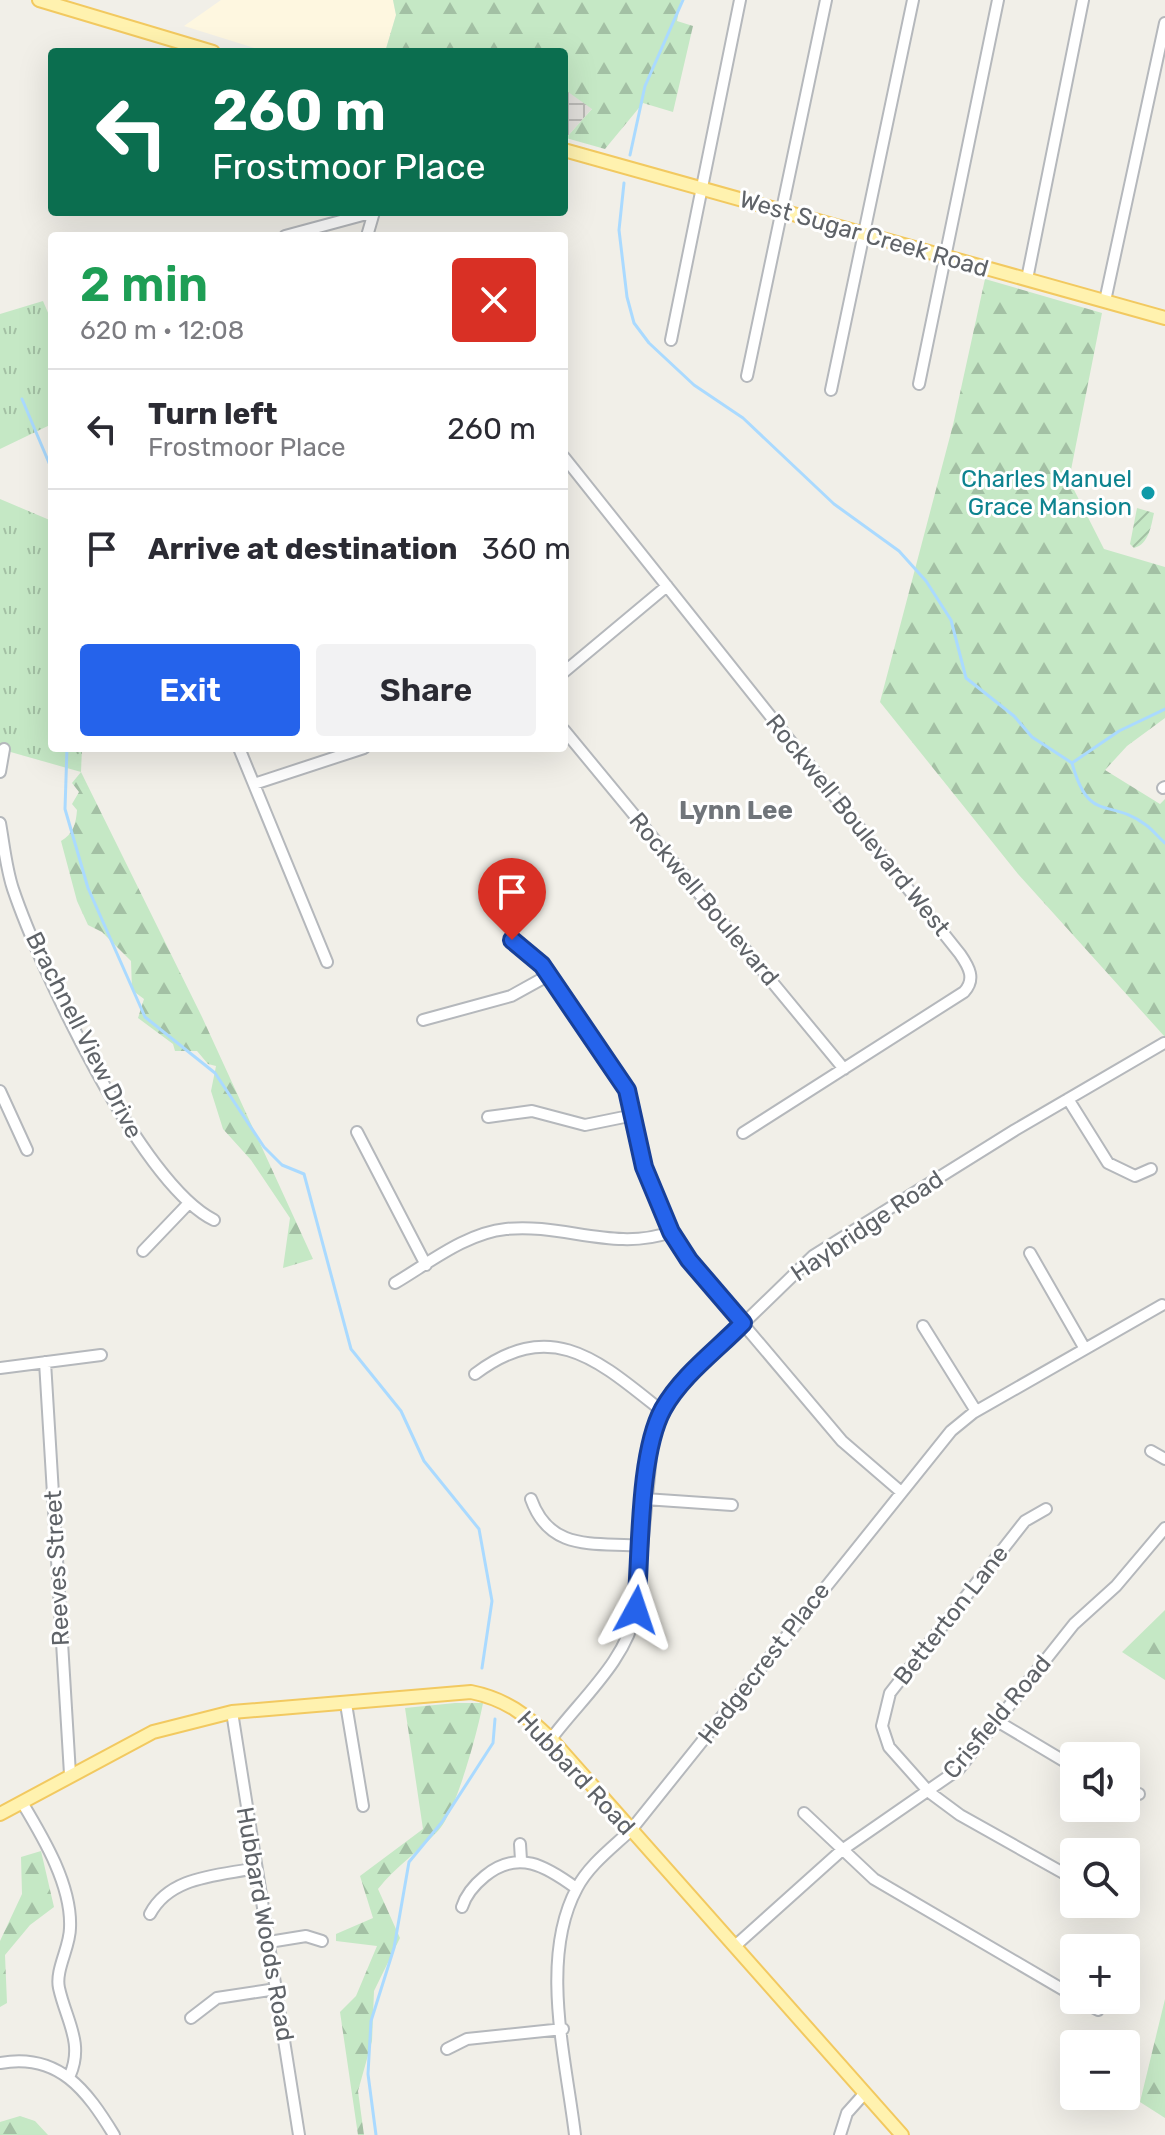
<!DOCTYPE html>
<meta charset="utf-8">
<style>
body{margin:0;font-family:Rubik,sans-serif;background:#f2f2f3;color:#2b2b33;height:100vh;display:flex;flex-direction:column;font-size:30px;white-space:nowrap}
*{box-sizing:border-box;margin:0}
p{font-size:26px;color:#7c7c81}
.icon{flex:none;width:44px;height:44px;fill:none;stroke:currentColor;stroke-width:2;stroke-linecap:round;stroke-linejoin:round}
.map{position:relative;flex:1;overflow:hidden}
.panel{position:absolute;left:48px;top:232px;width:520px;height:520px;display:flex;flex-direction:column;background:#fff;border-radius:8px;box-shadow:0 8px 32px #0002}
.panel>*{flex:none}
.top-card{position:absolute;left:48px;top:48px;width:520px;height:168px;border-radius:8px;box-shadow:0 8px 32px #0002;background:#0b6e4f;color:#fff;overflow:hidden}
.fabs{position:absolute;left:1060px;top:1742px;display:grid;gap:16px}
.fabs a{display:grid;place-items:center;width:80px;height:80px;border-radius:8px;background:#fff;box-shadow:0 8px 32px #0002;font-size:40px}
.pin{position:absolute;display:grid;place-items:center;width:68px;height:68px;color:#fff;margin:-82px -34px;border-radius:50% 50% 50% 0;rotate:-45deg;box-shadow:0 0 8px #0007}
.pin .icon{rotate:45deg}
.me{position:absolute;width:88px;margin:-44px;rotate:5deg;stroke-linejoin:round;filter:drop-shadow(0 0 6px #0008)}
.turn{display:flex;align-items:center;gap:28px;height:168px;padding:0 32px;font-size:36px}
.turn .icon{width:104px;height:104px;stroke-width:2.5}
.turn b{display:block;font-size:56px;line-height:68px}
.round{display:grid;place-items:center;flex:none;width:84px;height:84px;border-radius:8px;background:#f2f2f3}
.summary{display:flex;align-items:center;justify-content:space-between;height:136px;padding:0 32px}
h1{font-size:48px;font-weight:600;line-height:60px;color:#1e9e55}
.button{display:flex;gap:16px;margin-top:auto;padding:16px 32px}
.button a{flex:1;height:92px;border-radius:8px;background:#2563eb;color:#fff;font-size:32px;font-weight:600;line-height:92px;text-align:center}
.button a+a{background:#f2f2f3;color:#2b2b33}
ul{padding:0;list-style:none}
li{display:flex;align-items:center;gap:24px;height:120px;padding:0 32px;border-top:2px solid #e1e1e2}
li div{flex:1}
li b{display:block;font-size:30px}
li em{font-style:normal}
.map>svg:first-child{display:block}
.commercial{fill:#fef7e0}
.industrial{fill:url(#industrial-grid)}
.grass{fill:url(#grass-tufts)}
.forest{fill:url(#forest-firs)}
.garden{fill:url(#garden-furrows)}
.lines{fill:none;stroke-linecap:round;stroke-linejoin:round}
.stream{stroke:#aadaff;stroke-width:3}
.minor-casing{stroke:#b5b8bc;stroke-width:14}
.major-casing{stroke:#f2c960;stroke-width:16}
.minor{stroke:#fff;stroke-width:10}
.major{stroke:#fff2af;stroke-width:12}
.route-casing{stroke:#184099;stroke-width:20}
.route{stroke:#2563eb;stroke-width:14}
.culture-dot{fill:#0f9aa8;stroke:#fff;stroke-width:3}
.labels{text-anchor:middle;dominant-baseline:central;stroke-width:6;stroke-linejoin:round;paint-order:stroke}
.street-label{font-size:24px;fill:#5f6368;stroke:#fff}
.culture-label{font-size:24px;fill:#0d838f;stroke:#fff;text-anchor:end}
.neighbourhood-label{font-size:26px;font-weight:bold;fill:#70757a;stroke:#fff}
</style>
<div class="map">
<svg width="1165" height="2135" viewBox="0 0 1165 2135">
<defs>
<pattern id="industrial-grid" width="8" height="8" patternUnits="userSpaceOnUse" patternTransform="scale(2)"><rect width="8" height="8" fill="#e0deda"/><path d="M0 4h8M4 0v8" fill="none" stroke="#b9b8b5"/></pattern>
<pattern id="grass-tufts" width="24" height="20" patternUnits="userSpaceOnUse" patternTransform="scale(2)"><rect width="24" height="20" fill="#c5e8c5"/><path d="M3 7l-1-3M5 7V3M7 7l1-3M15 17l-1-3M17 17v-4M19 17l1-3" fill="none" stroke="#a3c0a4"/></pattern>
<pattern id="forest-firs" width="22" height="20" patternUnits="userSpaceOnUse" patternTransform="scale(2)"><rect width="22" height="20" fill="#c5e8c5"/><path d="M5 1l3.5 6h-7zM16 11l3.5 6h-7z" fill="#a3c0a4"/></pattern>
<pattern id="garden-furrows" width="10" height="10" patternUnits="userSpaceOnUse" patternTransform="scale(2)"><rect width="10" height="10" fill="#c5e8c5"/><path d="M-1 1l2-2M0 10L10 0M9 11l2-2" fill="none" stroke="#a3c0a4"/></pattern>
</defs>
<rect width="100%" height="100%" fill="#f1efe8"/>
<path class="commercial" d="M 221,0 L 393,0 L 396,15 L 385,52 L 267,52 L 184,26 Z"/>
<path class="industrial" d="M 564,88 L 606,93 L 566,138 L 564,138 Z"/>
<path class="grass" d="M 43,301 L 52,322 L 52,424 L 0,449 L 0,314 Z
M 0,499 L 52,521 L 52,748 L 82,748 L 81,772 L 0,749 Z"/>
<path class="forest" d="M 393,0 L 681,0 L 677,21 L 693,26 L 673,112 L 643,103 L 605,149 L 566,138 L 592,109 L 564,89 L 564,52 L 385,52 L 396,15 Z
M 985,279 L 1102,313 L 1069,480 L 1104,549 L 1165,567 L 1165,718 L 1127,746 L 1105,770 L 1160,804 L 1165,799 L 1165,1037 L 1018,874 L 880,702 L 953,425 Z
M 81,772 L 202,1017 L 313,1259 L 283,1268 L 290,1218 L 251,1160 L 223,1129 L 211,1091 L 216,1066 L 208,1064 L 197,1051 L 175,1051 L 173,1044 L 138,1018 L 144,999 L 132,990 L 131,961 L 102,932 L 88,925 L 77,901 L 61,841 C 73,834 76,824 77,810 L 72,804 L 79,792 L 72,783 Z
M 1165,1610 L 1165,1680 L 1122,1652 Z
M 455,1703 L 483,1703 C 478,1730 456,1814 437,1832 C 418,1852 396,1866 378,1889 L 400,1938 L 374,1991 L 372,2041 L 358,2091 L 364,2135 L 358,2135 L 340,2012 L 356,1996 L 377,1946 L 336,1941 L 336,1934 L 373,1918 L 360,1876 L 423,1829 L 405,1708 Z
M 41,1851 L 54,1907 L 30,1925 L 5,1955 L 7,2003 L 0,2007 L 0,1941 L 22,1894 L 21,1857 Z
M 1165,1999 L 1165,2118 L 1140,2102 Z
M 20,2116 L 35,2121 L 48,2135 L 0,2135 L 0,2122 Z"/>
<path class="garden" d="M 1137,508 L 1154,513 C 1151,526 1149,544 1134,548 L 1130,544 Z"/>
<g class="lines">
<path class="stream" d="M 630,155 L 645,86 L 683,0
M 624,183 L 619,230 L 627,297 L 634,323 L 649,343 L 694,385 L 743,418 L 834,504 L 899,551 L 926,581 L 951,620 L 966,678 L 1014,716 L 1032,737 L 1072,763 C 1089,825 1109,797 1146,825 C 1153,830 1159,838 1165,843
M 22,399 L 52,470
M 67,748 L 65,809 L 88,888 L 145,1017 L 215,1073 L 264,1147 L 282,1165 L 304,1174 L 351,1349 L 401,1411 L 424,1461 L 479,1529 L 492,1601 L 482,1668
M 1072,763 L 1119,731 L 1165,709
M 376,2135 L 368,2074 L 371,2021 L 394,1948 L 409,1862 L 442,1822 L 493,1743 L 495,1719"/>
<defs>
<path id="minor" d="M 285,236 L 374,212
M 367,236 L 374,212
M 1027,279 L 1083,0
M 1105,301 L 1165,23
M 671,340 L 740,0
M 747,376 L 826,0
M 919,384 L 998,0
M 831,390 L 913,0
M 564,457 L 960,954 C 969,967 976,979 964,992 L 743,1133
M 564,672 L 667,586
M 564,730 L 844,1069
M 239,748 L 327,962
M 0,772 L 4,749
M 254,784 L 364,748
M 1163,788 L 1165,787
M 0,823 C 4,845 6,868 13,889 C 40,969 141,1184 214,1220
M 512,940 L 542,965 L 627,1090 L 644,1167 L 671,1232 L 689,1260 L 842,1441 L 900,1491
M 423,1020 L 511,996 L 549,975
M 0,1091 L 27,1150
M 1068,1099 L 1108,1163 L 1135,1176 L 1151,1169
M 488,1117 L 532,1111 L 585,1125 L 634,1115
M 357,1132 L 426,1265
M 143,1251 L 188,1204
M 1030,1253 L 1085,1349
M 395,1283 C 429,1263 466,1233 506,1229 C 563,1223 615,1252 671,1232
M 923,1326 L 976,1411
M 45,1362 L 70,1774
M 0,1368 L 101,1355
M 475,1374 C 552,1316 599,1361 662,1411
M 1151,1451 L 1165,1459
M 531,1499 C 550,1552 593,1542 641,1546
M 645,1499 L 732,1505
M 1046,1509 L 1025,1521 L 890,1693 L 882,1726 L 889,1747 L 929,1792 L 960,1815 L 1074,1879
M 346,1704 L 363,1806
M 232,1712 L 299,2135
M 997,1721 L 1074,1767
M 551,1739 C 580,1700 627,1660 636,1610 L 653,1435 L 665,1406 L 683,1382 L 813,1256 L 1015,1130 L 1164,1043
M 1126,1794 L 1139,1794
M 23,1804 C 44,1839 72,1886 70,1928 C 70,1947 55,1970 59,1988 C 66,2020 84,2043 70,2075
M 804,1813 L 874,1879 L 1074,1996
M 520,1844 L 521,1860
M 462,1907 C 466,1894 474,1885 485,1876 C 518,1849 546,1866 576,1888
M 150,1914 C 170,1876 217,1876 256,1868
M 269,1942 L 306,1936 L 322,1941
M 735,1946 L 842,1850 L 959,1769 L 1074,1624 L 1116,1586 L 1165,1528
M 1080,2000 L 1098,2010
M 191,2018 L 217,1998 L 276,1989
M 447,2049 L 467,2039 L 563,2029
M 0,2063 C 59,2052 87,2091 114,2135
M 575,2135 C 566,2059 539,1958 577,1888 C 589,1865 612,1848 631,1830 L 951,1431 L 973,1413 L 1162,1305
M 840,2135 L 847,2113 L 864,2094"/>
<path id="major" d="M 39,0 L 213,52
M 564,150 L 1165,318
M 0,1814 L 153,1732 L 232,1712 L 471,1692 C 506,1699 526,1715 551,1739 L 902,2135"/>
</defs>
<use href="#minor" class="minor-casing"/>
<use href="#major" class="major-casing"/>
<use href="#minor" class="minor"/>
<use href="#major" class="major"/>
</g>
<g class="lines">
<defs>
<path id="route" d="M 512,940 L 542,965 L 627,1090 L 644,1167 L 671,1232 L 689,1260 L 743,1323 C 717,1350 682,1375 663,1409 C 638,1455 641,1555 636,1610"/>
</defs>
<use href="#route" class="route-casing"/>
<use href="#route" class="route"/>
</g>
<circle class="culture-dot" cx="1148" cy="493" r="8"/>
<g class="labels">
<g class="street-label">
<text transform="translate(864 234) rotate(16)">West Sugar Creek Road</text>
<text transform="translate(858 825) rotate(51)">Rockwell Boulevard West</text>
<text transform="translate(704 899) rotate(50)">Rockwell Boulevard</text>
<text transform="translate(84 1035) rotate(63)">Brachnell View Drive</text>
<text transform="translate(867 1226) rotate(-34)">Haybridge Road</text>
<text transform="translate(57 1568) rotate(-93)">Reeves Street</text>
<text transform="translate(951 1615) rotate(-52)">Betterton Lane</text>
<text transform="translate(764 1663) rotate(-52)">Hedgecrest Place</text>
<text transform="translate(997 1717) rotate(-50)">Crisfield Road</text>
<text transform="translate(576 1773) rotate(47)">Hubbard Road</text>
<text transform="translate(265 1924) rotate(80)">Hubbard Woods Road</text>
</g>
<g class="culture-label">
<text x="1132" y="479">Charles Manuel<tspan x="1132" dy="28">Grace Mansion</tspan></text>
</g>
<g class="neighbourhood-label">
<text x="736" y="810">Lynn Lee</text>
</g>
</g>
</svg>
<div class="fabs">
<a><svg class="icon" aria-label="sound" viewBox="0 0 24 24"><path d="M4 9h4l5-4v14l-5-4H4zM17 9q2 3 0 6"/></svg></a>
<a><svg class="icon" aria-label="search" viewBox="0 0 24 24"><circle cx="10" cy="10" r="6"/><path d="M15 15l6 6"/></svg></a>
<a>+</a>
<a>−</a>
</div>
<div class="pin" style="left:512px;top:940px;background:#d93025"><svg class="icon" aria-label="arrive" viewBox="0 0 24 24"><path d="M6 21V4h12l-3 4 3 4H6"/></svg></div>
<svg class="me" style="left:636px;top:1610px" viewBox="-20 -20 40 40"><path d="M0-17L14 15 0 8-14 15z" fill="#2563eb" stroke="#fff" stroke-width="4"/></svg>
<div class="top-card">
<div class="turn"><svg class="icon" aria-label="left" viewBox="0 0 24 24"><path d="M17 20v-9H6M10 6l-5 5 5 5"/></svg><div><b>260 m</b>Frostmoor Place</div></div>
</div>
<section class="panel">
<div class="summary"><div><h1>2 min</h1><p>620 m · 12:08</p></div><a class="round" style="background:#d93025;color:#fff"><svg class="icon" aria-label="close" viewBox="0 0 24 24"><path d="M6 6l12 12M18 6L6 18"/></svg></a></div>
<ul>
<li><svg class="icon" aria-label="left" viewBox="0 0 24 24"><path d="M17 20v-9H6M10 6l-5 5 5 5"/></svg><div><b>Turn left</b><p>Frostmoor Place</p></div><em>260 m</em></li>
<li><svg class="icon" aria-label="arrive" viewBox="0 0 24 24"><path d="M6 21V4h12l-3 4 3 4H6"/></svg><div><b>Arrive at destination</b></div><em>360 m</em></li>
</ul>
<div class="button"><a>Exit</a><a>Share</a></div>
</section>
</div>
